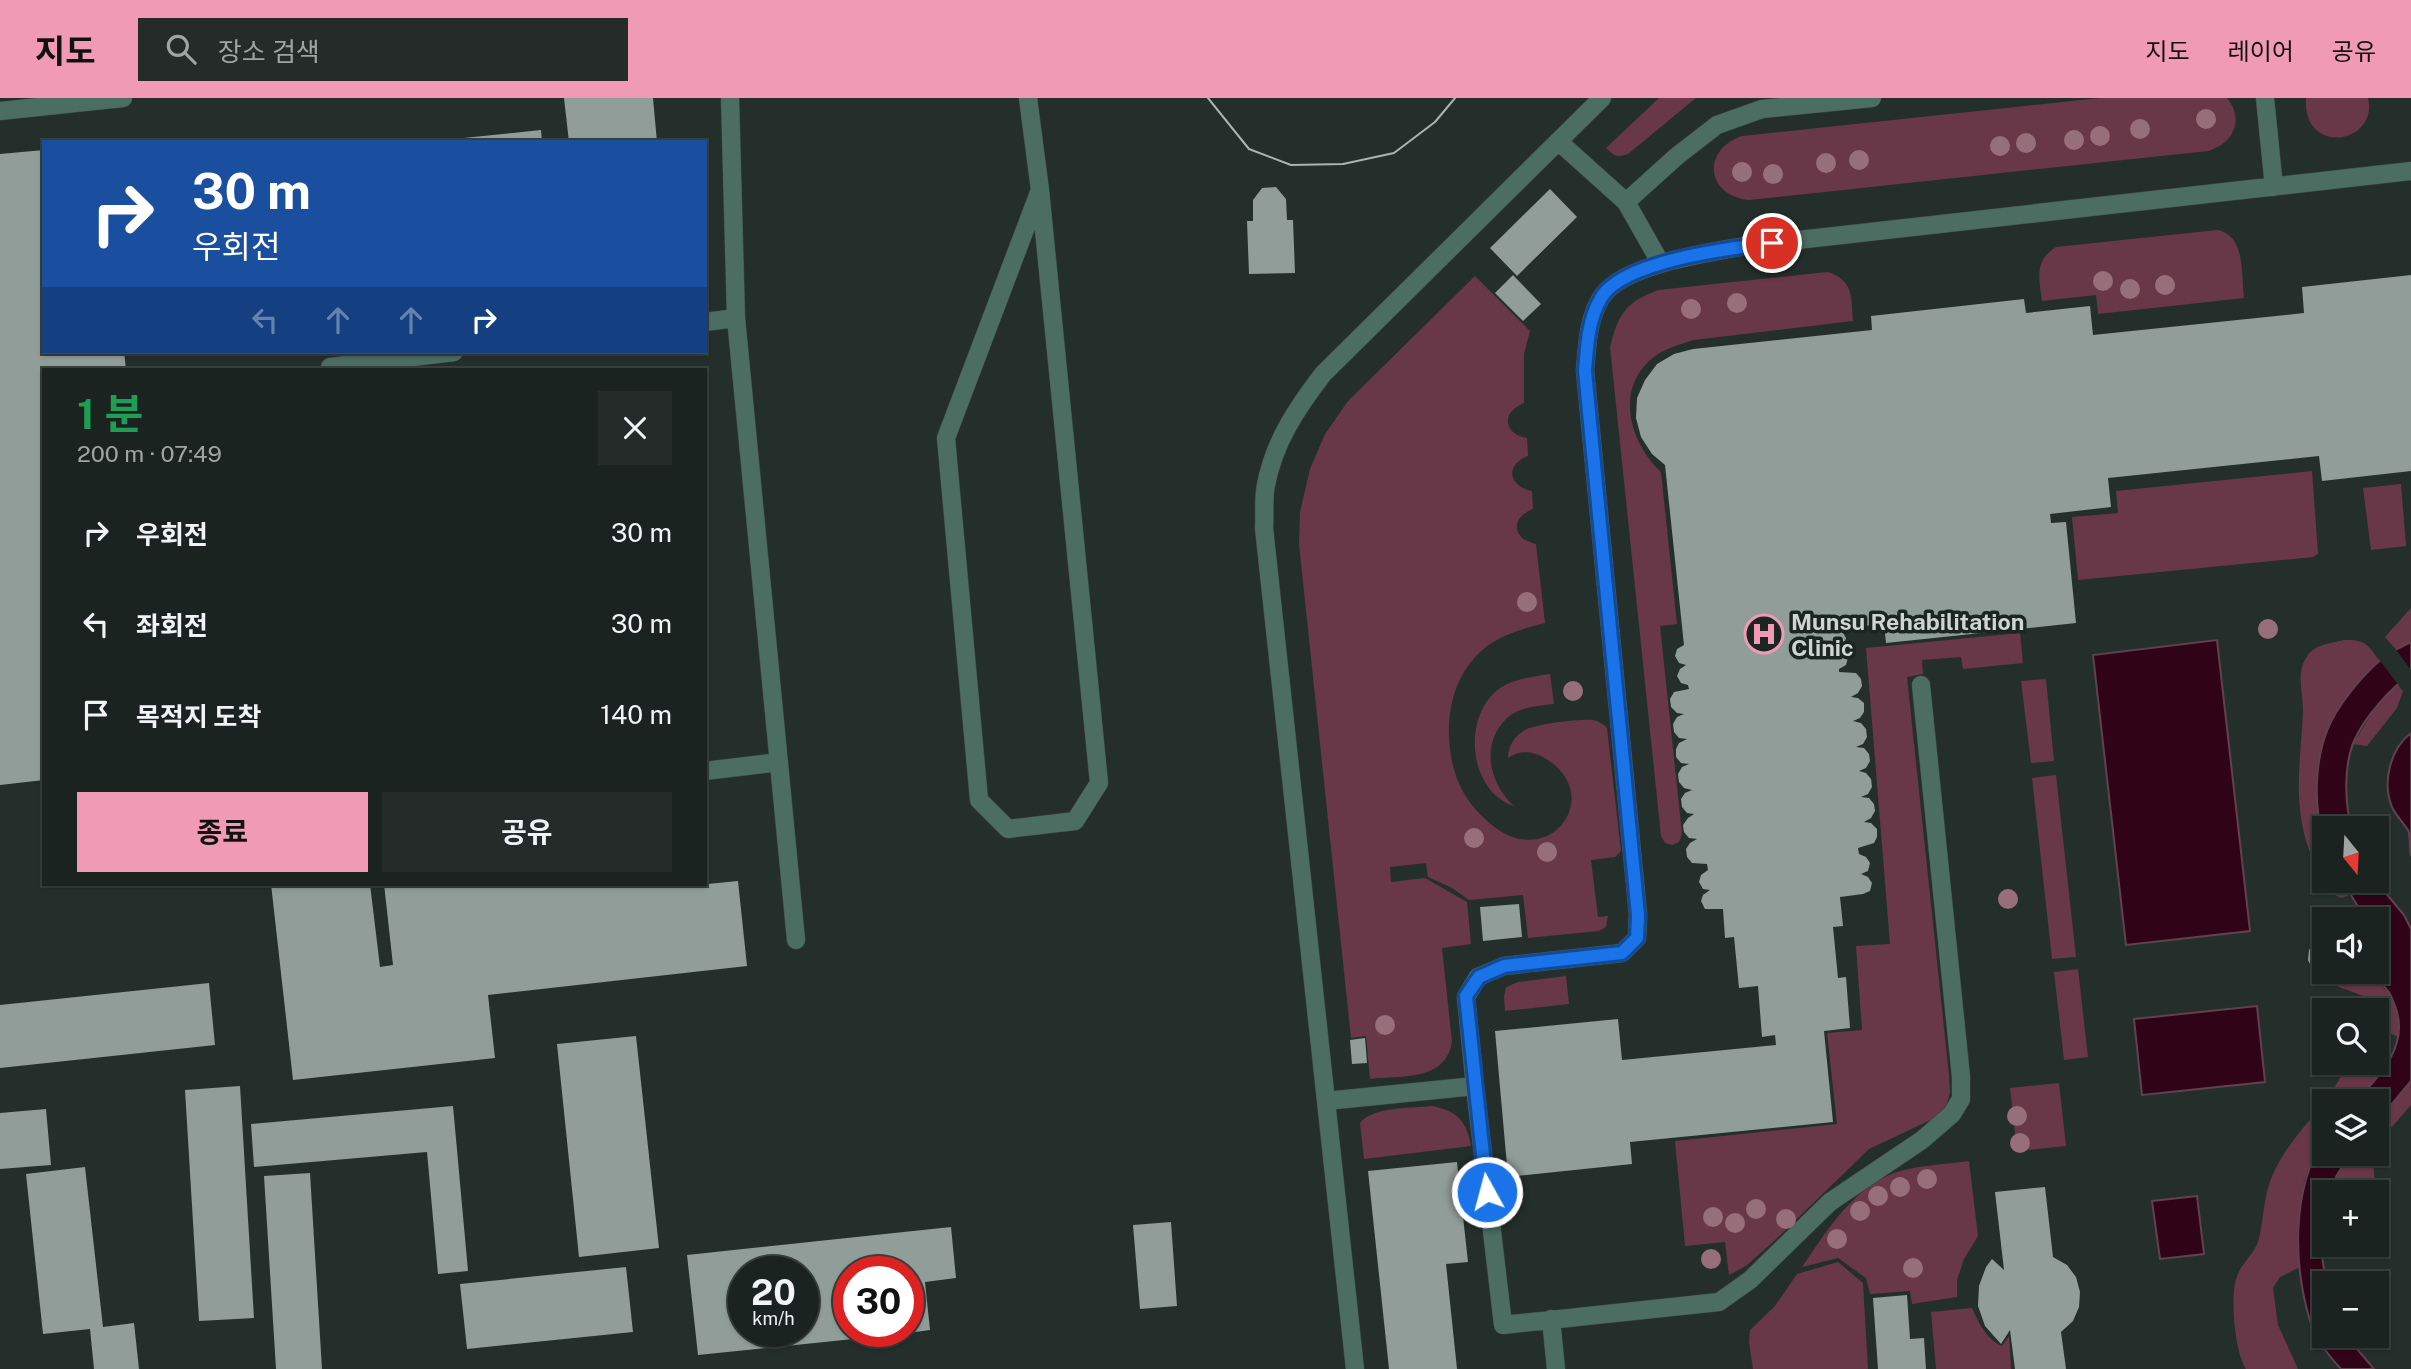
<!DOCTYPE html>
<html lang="ko">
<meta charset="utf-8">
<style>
body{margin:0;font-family:"Public Sans","Noto Sans KR",sans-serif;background:#242b29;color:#f1f3f6;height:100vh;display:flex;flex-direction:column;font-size:26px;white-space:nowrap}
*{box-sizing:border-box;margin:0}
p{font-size:23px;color:#a0a4a5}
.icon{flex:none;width:38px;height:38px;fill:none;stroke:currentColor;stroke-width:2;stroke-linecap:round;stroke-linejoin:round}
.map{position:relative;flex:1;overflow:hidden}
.details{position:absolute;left:42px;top:270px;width:665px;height:518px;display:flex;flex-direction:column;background:#1b2320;border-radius:0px;box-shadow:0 2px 5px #0004,0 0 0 2px #39403e}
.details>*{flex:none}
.banner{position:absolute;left:42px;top:42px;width:665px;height:214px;border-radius:0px;box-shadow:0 2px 5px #0004,0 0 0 2px #39403e;background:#1a4fa0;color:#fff;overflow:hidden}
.needle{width:46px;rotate:162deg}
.tools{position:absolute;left:2312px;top:718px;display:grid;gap:14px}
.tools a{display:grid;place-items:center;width:77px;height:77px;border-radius:0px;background:#1b2320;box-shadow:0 2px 5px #0004,0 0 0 2px #39403e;font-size:35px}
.speed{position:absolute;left:728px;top:1158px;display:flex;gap:14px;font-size:35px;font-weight:700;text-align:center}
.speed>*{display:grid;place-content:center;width:91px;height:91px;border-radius:50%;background:#1b2320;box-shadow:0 2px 5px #0004,0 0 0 2px #39403e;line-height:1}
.speed small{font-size:18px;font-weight:400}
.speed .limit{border:10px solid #d22;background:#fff;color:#111}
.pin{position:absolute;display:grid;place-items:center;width:60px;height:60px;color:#fff;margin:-30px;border:4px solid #fff;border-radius:50%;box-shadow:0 2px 7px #0007}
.me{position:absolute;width:77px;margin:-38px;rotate:353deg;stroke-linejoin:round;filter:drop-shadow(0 0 5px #0008)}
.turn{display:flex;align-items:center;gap:24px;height:147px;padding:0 35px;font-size:32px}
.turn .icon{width:91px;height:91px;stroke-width:2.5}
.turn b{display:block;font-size:49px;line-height:60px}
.lanes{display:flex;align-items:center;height:66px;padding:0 35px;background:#0003;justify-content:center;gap:35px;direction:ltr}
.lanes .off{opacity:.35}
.round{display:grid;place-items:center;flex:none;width:74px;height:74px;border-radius:0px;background:#242b29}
.summary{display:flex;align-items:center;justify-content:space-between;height:119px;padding:0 35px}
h1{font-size:42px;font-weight:700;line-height:52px;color:#1e9e55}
.button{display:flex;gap:14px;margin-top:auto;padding:14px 35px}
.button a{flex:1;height:80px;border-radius:0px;background:#f09ab6;color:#111;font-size:28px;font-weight:700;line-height:80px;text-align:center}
.button a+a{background:#242b29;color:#f1f3f6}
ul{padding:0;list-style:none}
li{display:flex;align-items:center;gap:21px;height:91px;padding:0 35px}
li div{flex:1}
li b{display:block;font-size:26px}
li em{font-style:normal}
header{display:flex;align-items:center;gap:42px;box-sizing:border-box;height:98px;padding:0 35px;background:#f09ab6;color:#111}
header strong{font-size:33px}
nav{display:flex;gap:38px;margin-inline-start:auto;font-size:24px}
.search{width:490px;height:63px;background:#242b29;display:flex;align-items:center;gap:18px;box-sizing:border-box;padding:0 24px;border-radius:0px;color:#a0a4a5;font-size:26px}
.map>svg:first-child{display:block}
.green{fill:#683748}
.water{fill:#300316;stroke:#60424f;stroke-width:2}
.pier{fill:#242f2b}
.building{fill:#919d99;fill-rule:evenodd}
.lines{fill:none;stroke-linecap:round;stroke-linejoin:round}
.minor-casing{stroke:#3f4a46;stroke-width:19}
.minor{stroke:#4b6d62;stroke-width:18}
.tram{stroke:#acb3b1;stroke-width:2}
.tree{fill:#966f7b}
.route-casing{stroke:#114b97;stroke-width:18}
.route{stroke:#1a73e8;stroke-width:12}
.labels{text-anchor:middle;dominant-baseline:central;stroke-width:7;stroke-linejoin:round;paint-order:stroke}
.poi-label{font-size:23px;font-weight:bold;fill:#cfd5d3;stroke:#1b2522;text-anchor:start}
</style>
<header>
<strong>지도</strong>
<div class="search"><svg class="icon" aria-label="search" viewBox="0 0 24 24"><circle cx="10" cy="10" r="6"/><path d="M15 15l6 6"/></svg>장소 검색</div>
<nav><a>지도</a><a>레이어</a><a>공유</a></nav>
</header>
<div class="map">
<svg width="2411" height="1271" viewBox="0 0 2411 1271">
<rect width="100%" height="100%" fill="#242f2b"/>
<path class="green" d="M 1659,0 L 1696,0 L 1628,56 C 1617,60 1614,58 1606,50 Z
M 2100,0 L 2227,0 C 2245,22 2233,46 2208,53 L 1749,102 C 1706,98 1701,52 1742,38 Z
M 2306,0 L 2368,0 C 2379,46 2302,59 2306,0 Z
M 2217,132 C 2246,137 2241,176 2244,200 L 2098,216 L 2096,197 L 2042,203 C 2039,180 2034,163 2056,149 Z
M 1828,174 C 1854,183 1851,199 1853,223 L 1694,242 C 1678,247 1662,251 1649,263 C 1615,295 1631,346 1661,374 L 1677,526 L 1660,528 L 1682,736 L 1679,744 L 1672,747 L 1665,745 L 1661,738 L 1610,249 C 1619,215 1625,205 1658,192 Z
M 1475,178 L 1530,233 L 1524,256 L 1524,305 C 1501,314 1503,336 1527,340 L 1528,358 C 1505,367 1508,388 1532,393 L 1533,411 C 1510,420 1512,441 1536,446 L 1545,525 C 1526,530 1507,535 1490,546 C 1447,576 1441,635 1457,681 C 1463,696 1472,709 1484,720 C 1546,782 1610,696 1543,659 C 1531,653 1519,652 1508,660 C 1508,649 1514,638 1525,632 C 1537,626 1578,621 1592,622 C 1599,623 1603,626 1607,630 L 1621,753 L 1615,759 L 1591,762 L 1598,819 L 1608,818 L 1606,829 L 1599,833 L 1528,840 L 1523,797 L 1469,802 L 1452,790 L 1428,779 L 1426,765 L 1390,769 L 1391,784 L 1425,780 L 1467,804 L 1471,846 L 1442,850 L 1452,944 C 1445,984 1402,977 1370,981 L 1366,938 L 1351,940 L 1299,446 L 1300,414 L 1310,371 L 1325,336 L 1348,303 Z
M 2312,373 L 2318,456 L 2313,459 L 2078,482 L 2072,419 L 2118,415 L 2116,393 Z
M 2401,386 L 2406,448 L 2371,452 L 2363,390 Z
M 2411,510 L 2411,544 L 2396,552 L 2385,539 Z
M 2020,535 L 2023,565 L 1963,571 L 1961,559 L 1922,562 L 1923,576 L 1907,579 L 1949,977 L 1950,995 L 1946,1008 L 1935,1020 L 1869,1051 L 1774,1143 L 1746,1168 L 1729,1177 L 1725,1144 L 1685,1148 L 1675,1043 L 1837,1026 L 1827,935 L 1862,932 L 1856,848 L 1890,846 L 1866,550 Z
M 2344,542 C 2365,541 2368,547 2380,563 L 2351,594 L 2320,728 L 2324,740 L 2324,782 L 2342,782 L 2350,797 L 2342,800 C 2328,796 2324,785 2318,773 C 2290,715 2300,674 2303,613 C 2303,595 2296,576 2306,560 C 2314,546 2329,546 2344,542 Z
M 1550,576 L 1554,606 C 1538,608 1519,609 1507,620 C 1480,646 1489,685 1514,708 C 1470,694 1462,624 1495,594 C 1510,581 1531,579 1550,576 Z
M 2046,581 L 2054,663 L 2031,665 L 2021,583 Z
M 2397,586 L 2403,593 L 2397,610 L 2367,648 L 2353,646 L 2374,612 Z
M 2056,677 L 2076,859 L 2052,861 L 2032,680 Z
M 2078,871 L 2088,959 L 2064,962 L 2054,874 Z
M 2344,873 C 2376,873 2408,905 2399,939 L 2386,934 C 2379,893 2359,900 2331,885 Z
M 1566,878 L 1569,906 L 1505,913 L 1504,899 L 1506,889 L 1518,884 Z
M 2380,952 L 2392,956 C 2384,975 2370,988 2356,1003 L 2326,1003 L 2345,972 L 2368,964 L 2376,964 L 2377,957 Z
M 2411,983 L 2411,1007 L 2377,1046 L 2376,1024 Z
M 2059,985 L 2066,1048 L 2017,1053 L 2010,990 Z
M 2324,1005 L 2324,1040 L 2315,1054 L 2304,1083 L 2300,1169 L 2280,1179 L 2273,1190 L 2278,1227 L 2298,1271 L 2246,1271 C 2235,1255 2230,1200 2236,1181 C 2240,1167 2253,1157 2258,1144 C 2263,1127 2263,1108 2268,1090 C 2278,1056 2302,1032 2324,1005 Z
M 1432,1008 C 1457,1013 1467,1023 1471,1048 L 1364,1061 L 1360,1025 C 1371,1009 1413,1010 1432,1008 Z
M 2350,1055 L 2373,1055 L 2375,1092 L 2332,1094 L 2336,1079 Z
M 1969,1063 L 1978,1138 L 1964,1161 L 1957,1182 L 1957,1199 L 1912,1206 L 1910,1193 L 1870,1196 L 1866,1180 L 1838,1160 L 1802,1169 C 1824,1137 1848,1098 1883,1080 C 1907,1067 1942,1067 1969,1063 Z
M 1838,1164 L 1863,1185 L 1868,1271 L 1753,1271 L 1749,1244 L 1750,1232 L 1775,1208 L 1797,1176 Z
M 1972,1210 C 1979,1225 1986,1241 2002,1248 L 2009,1238 L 2011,1271 L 1936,1271 L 1931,1214 Z"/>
<path class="water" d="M 2217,542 L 2250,833 L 2126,847 L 2093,557 Z
M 2411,544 L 2411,577 C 2391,588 2363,622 2354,643 C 2344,667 2344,705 2352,730 L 2324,730 L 2324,740 C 2313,708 2315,664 2327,633 C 2336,609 2363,576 2383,560 C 2390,553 2402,549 2411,544 Z
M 2411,635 L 2411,758 C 2409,751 2411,738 2408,732 C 2403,724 2396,718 2392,709 C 2382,685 2390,651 2411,635 Z
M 2342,782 L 2375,782 L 2404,817 L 2411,831 L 2411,983 L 2377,1024 L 2376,1003 L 2356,1003 C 2381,977 2410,946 2395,908 C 2392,900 2389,891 2381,886 C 2374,881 2365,877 2357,873 L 2376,873 L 2376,821 L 2368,821 L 2357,807 Z
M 2257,908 L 2265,984 L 2142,997 L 2134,921 Z
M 2324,1040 L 2324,1055 L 2350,1055 L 2336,1079 L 2332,1094 L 2324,1094 L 2321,1151 L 2326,1185 L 2324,1185 L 2324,1237 L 2345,1237 L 2374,1271 L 2341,1271 C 2330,1259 2316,1242 2311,1226 C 2293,1168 2291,1093 2324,1040 Z
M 2197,1098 L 2204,1156 L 2160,1161 L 2152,1103 Z"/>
<path class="pier" d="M 2394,549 L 2411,572 L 2411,581 L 2400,589 L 2378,560 Z"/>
<path class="building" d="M 564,0 L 653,0 L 657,44 L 569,44 Z
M 541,32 L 542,44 L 444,44 L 444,42 Z
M 44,52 L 44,254 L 124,254 L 126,271 L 44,271 L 44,682 L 0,687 L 0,56 Z
M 1276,89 L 1286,101 L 1287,122 L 1293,122 L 1295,175 L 1249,176 L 1247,123 L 1253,123 L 1253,102 L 1262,90 Z
M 1550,91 L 1577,119 L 1517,178 L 1490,150 Z
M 1513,177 L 1541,206 L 1523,223 L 1495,195 Z
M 2411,177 L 2411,373 L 2322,383 L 2319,358 L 2108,380 L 2111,409 L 2050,416 L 2051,425 L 2066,424 L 2076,525 L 1886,545 L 1884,526 L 1835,531 L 1842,533 L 1846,540 L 1844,547 L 1837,551 L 1844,553 L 1848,560 L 1846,567 L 1839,571 L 1839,574 L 1856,575 L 1861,581 L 1862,588 L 1858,595 L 1851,599 L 1858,600 L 1864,605 L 1864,614 L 1860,620 L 1853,623 L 1861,625 L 1866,631 L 1867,639 L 1863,646 L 1856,649 L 1864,650 L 1869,656 L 1870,663 L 1866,670 L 1859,673 L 1866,675 L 1871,681 L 1872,689 L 1868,696 L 1861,699 L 1869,700 L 1874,706 L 1875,713 L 1871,720 L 1864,724 L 1871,725 L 1877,731 L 1877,739 L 1874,745 L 1858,750 L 1859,756 L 1866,759 L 1870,765 L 1868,773 L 1861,776 L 1868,779 L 1872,785 L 1870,793 L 1863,796 L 1840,799 L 1843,828 L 1833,829 L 1838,880 L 1846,879 L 1850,930 L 1824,933 L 1833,1024 L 1630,1044 L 1632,1066 L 1508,1079 L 1495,933 L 1618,921 L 1622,962 L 1776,947 L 1775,937 L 1762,939 L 1758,888 L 1739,890 L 1734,839 L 1725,840 L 1723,811 L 1705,811 L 1701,803 L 1703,797 L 1710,792 L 1703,791 L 1699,784 L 1701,777 L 1708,772 L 1707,766 L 1692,765 L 1687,759 L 1686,751 L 1690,745 L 1697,741 L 1689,740 L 1684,734 L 1683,727 L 1688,720 L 1694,716 L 1687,715 L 1682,709 L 1681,701 L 1685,695 L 1692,692 L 1684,690 L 1679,684 L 1678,676 L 1682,669 L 1689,666 L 1681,665 L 1676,659 L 1676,651 L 1679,645 L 1687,641 L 1679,640 L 1674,634 L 1673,626 L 1677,619 L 1684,616 L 1677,615 L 1671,609 L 1670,601 L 1674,594 L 1689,591 L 1688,587 L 1681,585 L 1677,578 L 1680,571 L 1686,567 L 1679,565 L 1675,558 L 1677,551 L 1684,547 L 1665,367 L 1652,356 L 1641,339 L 1636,320 L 1637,300 L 1645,282 L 1657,266 L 1674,256 L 1693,251 L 1872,232 L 1871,218 L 2024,201 L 2026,215 L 2090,208 L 2093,237 L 2304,215 L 2302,189 Z
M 738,783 L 747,868 L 488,897 L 495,960 L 293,982 L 271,786 L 370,786 L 380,869 L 393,867 L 384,786 L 686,786 L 687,788 Z
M 1519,806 L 1522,839 L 1483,843 L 1480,809 Z
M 2324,839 L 2324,873 L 2342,873 L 2332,878 L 2322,877 L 2313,872 L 2308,862 L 2309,852 L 2315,844 Z
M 209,885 L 215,947 L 0,970 L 0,907 Z
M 636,938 L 659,1150 L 579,1159 L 557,946 Z
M 1365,940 L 1367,965 L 1352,966 L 1350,942 Z
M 240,988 L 254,1220 L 199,1223 L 185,992 Z
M 453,1008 L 468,1173 L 438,1176 L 427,1054 L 254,1069 L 251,1026 Z
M 46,1011 L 51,1067 L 0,1071 L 0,1015 Z
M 1457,1064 L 1468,1164 L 1446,1166 L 1457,1271 L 1389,1271 L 1368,1073 Z
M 85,1069 L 103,1229 L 134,1225 L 139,1271 L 94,1271 L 90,1231 L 43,1236 L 26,1076 Z
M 310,1075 L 322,1271 L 276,1271 L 264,1078 Z
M 2045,1089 L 2053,1159 L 2067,1167 L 2076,1179 L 2080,1194 L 2079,1209 L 2073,1223 L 2061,1234 L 2066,1271 L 2015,1271 L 2010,1232 L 2001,1246 L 1985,1228 L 1978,1208 L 1979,1188 L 1986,1169 L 1992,1161 L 2004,1172 L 1995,1094 Z
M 1171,1124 L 1177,1208 L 1140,1211 L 1133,1127 Z
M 951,1129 L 956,1180 L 925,1184 L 930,1232 L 908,1235 L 908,1174 L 849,1174 L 849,1234 L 901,1234 L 901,1236 L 698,1257 L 687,1157 ZM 744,1174 L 803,1174 L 803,1234 L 744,1234 Z
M 626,1169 L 633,1234 L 467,1251 L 460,1186 Z
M 1907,1197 L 1910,1241 L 1924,1240 L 1926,1271 L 1878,1271 L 1873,1200 Z"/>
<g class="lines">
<defs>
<path id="minor" d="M 730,0 L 736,220 L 796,842
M 1028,0 L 1040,92 L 1099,685 L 1075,723 L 1008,731 L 979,702 L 946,340 L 1040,92
M 2265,0 L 2274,89
M 0,13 L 123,0
M 1558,43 L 1626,104 L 1660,164
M 1626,104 L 1677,58 L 1717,27 L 1762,11 L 1872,0
M 705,224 L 736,220
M 331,271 L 330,269 L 454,254
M 705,673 L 779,664
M 1475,988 L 1466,899 L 1478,879 L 1504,868 L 1622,855 L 1637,840 L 1638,816 L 1585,273 C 1587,248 1588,221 1601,200 C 1621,166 1709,155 1745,148 L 2411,73
M 1326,1003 L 1475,988 L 1503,1227 L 1719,1204 L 1750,1182 L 1830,1104 L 1922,1042 L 1952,1016 L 1961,1001 L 1961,979 L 1921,587
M 1551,1221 L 1556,1271
M 1355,1271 L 1264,430 C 1265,416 1263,400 1266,387 C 1274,344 1297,310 1323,276 L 1602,0"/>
</defs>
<use href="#minor" class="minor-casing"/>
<use href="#minor" class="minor"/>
<path class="tram" d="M 1208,0 L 1249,51 L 1291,67 L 1343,66 L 1394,55 L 1435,24 L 1455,0"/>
</g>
<g class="tree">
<circle cx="2206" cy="21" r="10"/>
<circle cx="2140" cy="31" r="10"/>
<circle cx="2100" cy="38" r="10"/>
<circle cx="2074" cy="42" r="10"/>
<circle cx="2026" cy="45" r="10"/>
<circle cx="2000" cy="48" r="10"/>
<circle cx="1859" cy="62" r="10"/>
<circle cx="1826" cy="65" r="10"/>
<circle cx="1742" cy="74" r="10"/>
<circle cx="1773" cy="76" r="10"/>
<circle cx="2103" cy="183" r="10"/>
<circle cx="2165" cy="187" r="10"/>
<circle cx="2130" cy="191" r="10"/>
<circle cx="1737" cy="205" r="10"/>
<circle cx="1691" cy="211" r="10"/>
<circle cx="1527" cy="504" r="10"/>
<circle cx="2268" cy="531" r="10"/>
<circle cx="1573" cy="593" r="10"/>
<circle cx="1474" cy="740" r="10"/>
<circle cx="1547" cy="754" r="10"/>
<circle cx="2008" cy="801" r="10"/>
<circle cx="1385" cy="927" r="10"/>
<circle cx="2017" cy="1018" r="10"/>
<circle cx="2020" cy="1045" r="10"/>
<circle cx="1927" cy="1081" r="10"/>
<circle cx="1900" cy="1089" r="10"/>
<circle cx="1878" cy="1098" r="10"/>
<circle cx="1756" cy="1111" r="10"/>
<circle cx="1860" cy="1113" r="10"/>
<circle cx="1713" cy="1119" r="10"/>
<circle cx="1786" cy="1121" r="10"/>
<circle cx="1735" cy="1125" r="10"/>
<circle cx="1837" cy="1141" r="10"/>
<circle cx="1711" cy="1161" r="10"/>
<circle cx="1913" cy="1170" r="10"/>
</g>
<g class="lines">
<defs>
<path id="route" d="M 1487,1094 L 1466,898 L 1479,879 L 1504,868 L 1622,855 L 1637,840 L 1638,817 L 1585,273 C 1587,248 1588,222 1601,200 C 1622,163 1731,150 1772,145"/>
</defs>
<use href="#route" class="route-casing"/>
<use href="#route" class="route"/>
</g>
<defs>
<symbol id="hospital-ring" viewBox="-11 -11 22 22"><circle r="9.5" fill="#1b2522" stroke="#f09ab6" stroke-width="1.5"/><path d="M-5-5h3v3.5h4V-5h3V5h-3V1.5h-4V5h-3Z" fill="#f09ab6"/></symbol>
</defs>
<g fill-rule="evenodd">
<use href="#hospital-ring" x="1742" y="514" width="44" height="44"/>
</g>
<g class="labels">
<g class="poi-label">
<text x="1791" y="523">Munsu Rehabilitation<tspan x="1791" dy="26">Clinic</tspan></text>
</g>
</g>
</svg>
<div class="tools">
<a><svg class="needle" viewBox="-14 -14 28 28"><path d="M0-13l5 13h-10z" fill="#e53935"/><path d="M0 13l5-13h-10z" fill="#a0a4a5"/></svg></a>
<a><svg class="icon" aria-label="sound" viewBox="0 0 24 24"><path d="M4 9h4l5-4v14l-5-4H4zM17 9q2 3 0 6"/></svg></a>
<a><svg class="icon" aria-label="search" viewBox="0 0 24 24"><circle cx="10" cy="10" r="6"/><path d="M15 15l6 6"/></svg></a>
<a><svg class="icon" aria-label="layers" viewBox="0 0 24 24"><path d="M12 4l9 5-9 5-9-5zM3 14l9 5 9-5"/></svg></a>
<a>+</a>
<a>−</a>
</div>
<div class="speed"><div>20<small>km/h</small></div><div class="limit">30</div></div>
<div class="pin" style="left:1772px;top:145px;background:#d93025"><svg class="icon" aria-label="arrive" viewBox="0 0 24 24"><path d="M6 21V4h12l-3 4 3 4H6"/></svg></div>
<svg class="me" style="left:1487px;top:1094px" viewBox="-20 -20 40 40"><circle r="17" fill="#1a73e8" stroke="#fff" stroke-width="3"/><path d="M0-11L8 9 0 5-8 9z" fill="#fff"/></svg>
<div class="banner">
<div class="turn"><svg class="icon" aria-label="right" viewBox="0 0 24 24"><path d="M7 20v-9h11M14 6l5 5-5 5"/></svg><div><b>30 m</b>우회전</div></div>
<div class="lanes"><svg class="icon off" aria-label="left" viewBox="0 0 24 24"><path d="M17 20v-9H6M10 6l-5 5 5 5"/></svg><svg class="icon off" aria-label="ahead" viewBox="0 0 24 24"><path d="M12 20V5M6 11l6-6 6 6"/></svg><svg class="icon off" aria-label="ahead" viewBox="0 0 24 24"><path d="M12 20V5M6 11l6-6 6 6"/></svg><svg class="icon" aria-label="right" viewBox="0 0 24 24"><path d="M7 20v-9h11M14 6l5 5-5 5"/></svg></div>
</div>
<section class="details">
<div class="summary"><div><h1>1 분</h1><p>200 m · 07:49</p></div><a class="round"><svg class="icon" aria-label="close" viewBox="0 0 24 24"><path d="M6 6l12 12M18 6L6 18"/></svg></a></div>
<ul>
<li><svg class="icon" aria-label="right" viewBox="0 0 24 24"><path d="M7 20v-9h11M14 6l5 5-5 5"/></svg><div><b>우회전</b></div><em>30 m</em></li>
<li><svg class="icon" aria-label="left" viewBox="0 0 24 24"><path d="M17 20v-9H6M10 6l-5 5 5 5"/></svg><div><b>좌회전</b></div><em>30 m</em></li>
<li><svg class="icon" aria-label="arrive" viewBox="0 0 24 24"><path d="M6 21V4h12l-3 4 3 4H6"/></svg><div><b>목적지 도착</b></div><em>140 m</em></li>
</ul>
<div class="button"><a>종료</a><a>공유</a></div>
</section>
</div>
